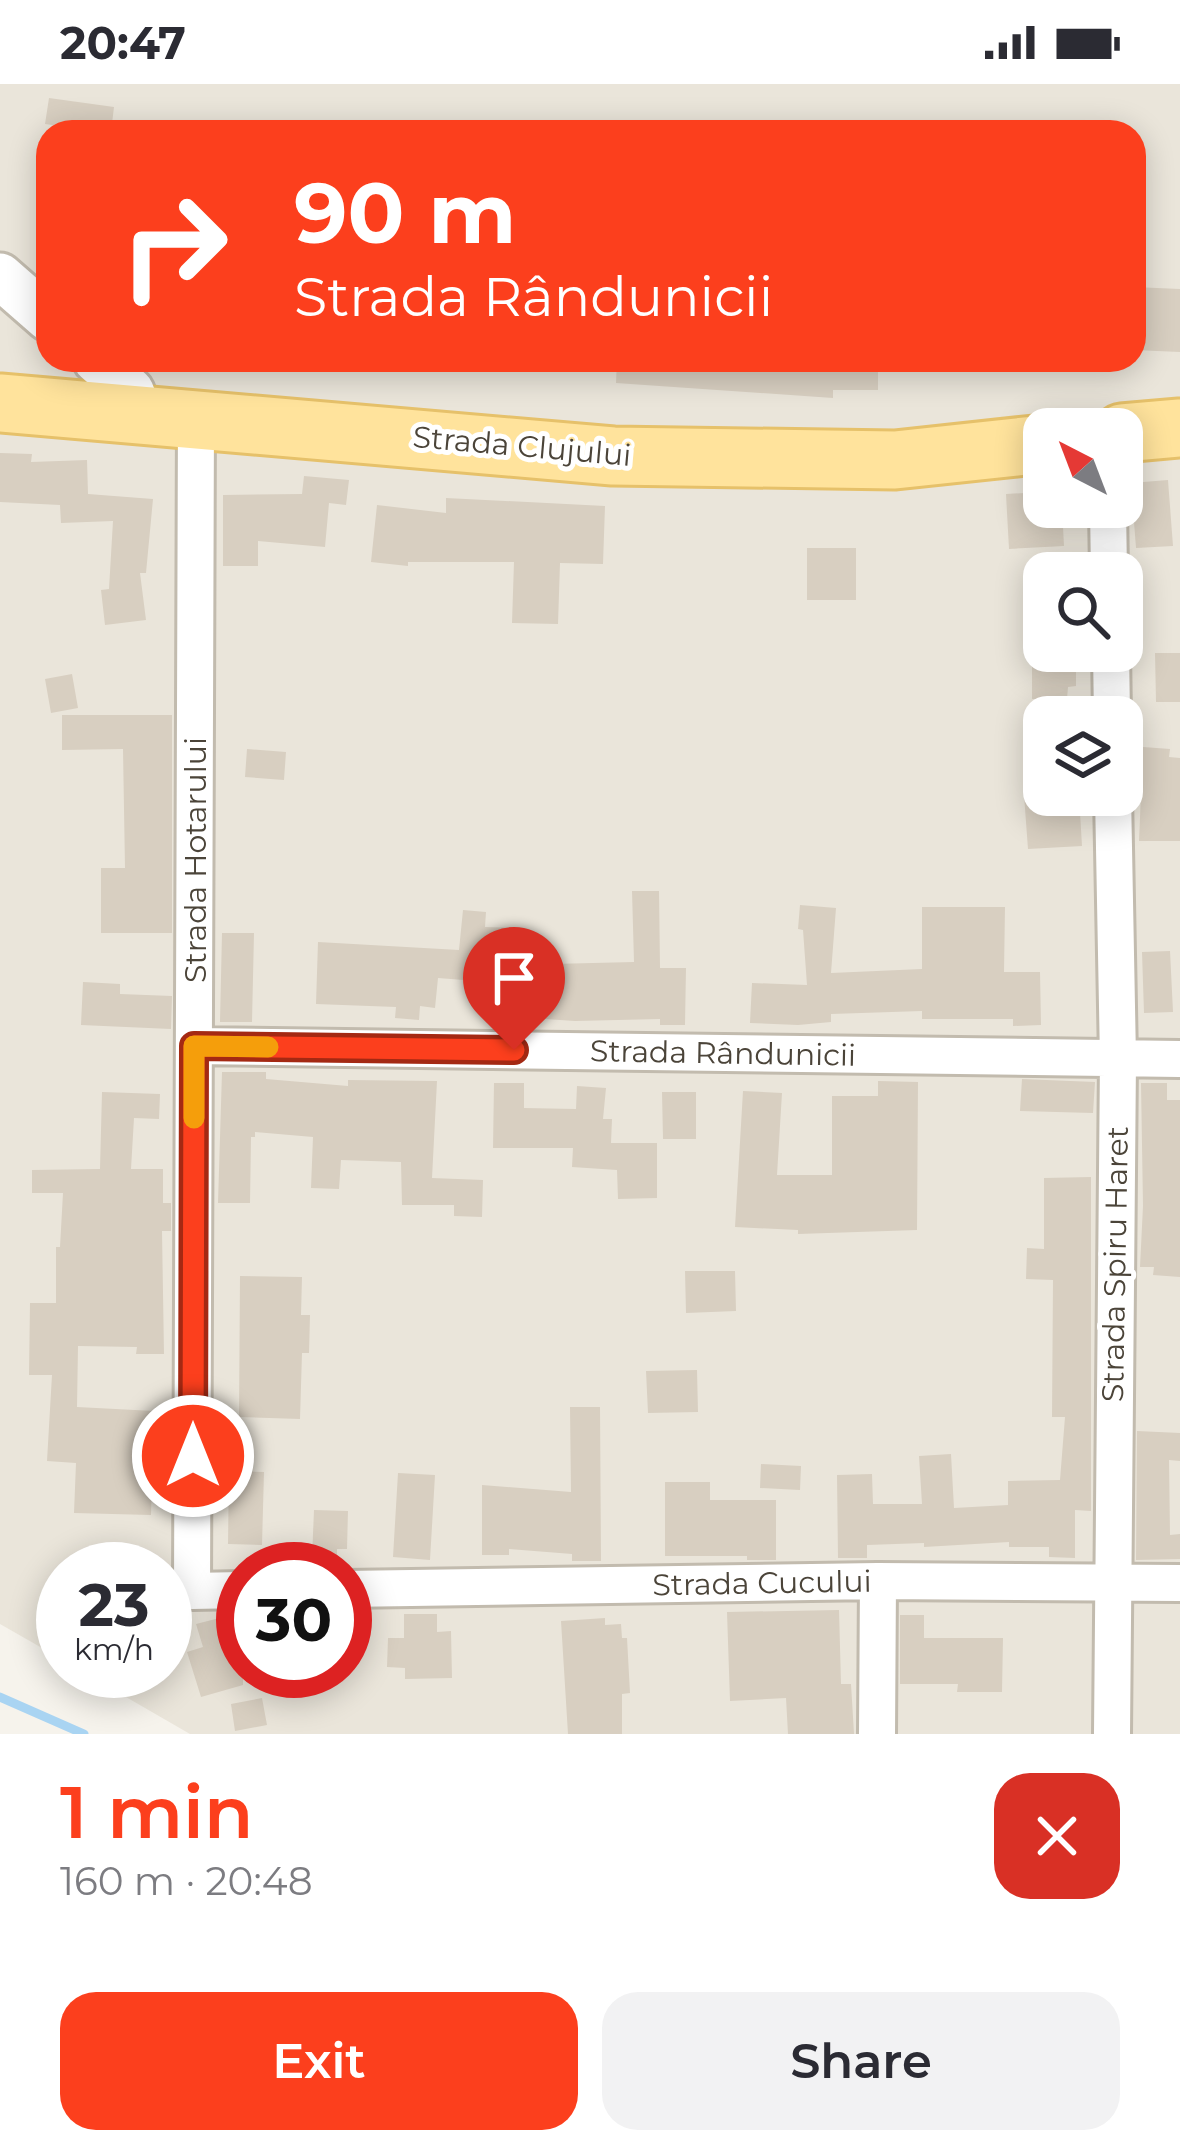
<!DOCTYPE html>
<meta charset="utf-8">
<style>
body{margin:0;font-family:Montserrat,sans-serif;background:#f2f2f3;color:#2b2b33;height:100vh;display:flex;flex-direction:column;font-size:45px;white-space:nowrap}
*{box-sizing:border-box;margin:0}
p{font-size:39px;color:#7c7c81}
.icon{flex:none;width:66px;height:66px;fill:none;stroke:currentColor;stroke-width:2;stroke-linecap:round;stroke-linejoin:round}
.map{position:relative;height:1650px;overflow:hidden}
.panel{display:flex;flex-direction:column;background:#fff;flex:1}
.panel>*{flex:none}
.top-card{position:absolute;left:36px;top:36px;width:1110px;height:252px;border-radius:36px;box-shadow:0 6px 30px #0003;background:#fc3f1d;color:#fff;overflow:hidden}
.needle{width:78px;rotate:318deg}
.controls{position:absolute;left:1023px;top:324px;display:grid;gap:24px}
.controls a{display:grid;place-items:center;width:120px;height:120px;border-radius:24px;background:#fff;box-shadow:0 6px 30px #0003;font-size:60px}
.speed{position:absolute;left:36px;top:1458px;display:flex;gap:24px;font-size:60px;font-weight:700;text-align:center}
.speed>*{display:grid;place-content:center;width:156px;height:156px;border-radius:50%;background:#fff;box-shadow:0 6px 30px #0003;line-height:1}
.speed small{font-size:30px;font-weight:400}
.speed .limit{border:18px solid #d22;background:#fff;color:#111}
.pin{position:absolute;display:grid;place-items:center;width:102px;height:102px;color:#fff;margin:-123px -51px;border-radius:50% 50% 50% 0;rotate:-45deg;box-shadow:0 0 12px #0007}
.pin .icon{rotate:45deg}
.me{position:absolute;width:132px;margin:-66px;rotate:0deg;stroke-linejoin:round;filter:drop-shadow(0 0 9px #0008)}
.turn{display:flex;align-items:center;gap:42px;height:252px;padding:0 60px;font-size:54px}
.turn .icon{width:156px;height:156px;stroke-width:2.5}
.turn b{display:block;font-size:84px;line-height:102px}
.round{display:grid;place-items:center;flex:none;width:126px;height:126px;border-radius:36px;background:#f2f2f3}
.overview{display:flex;align-items:center;justify-content:space-between;height:204px;padding:0 60px}
h1{font-size:72px;font-weight:600;line-height:90px;color:#fc3f1d}
.primary-button{display:flex;gap:24px;margin-top:auto;padding:24px 60px}
.primary-button a{flex:1;height:138px;border-radius:36px;background:#fc3f1d;color:#fff;font-size:48px;font-weight:600;line-height:138px;text-align:center}
.primary-button a+a{background:#f2f2f3;color:#2b2b33}
.status{display:flex;justify-content:space-between;align-items:center;height:84px;padding:0 60px;background:#fff;direction:ltr}
.status svg{height:33px;fill:currentColor}
.map>svg:first-child{display:block}
.residential{fill:#eae5da;fill-rule:evenodd}
.lines{fill:none;stroke-linecap:round;stroke-linejoin:round}
.stream{stroke:#a9d4f2;stroke-width:9}
.building{fill:#d8cfc1}
.minor-casing{stroke:#c2bbae;stroke-width:42}
.tertiary-casing{stroke:#c2bbae;stroke-width:51}
.primary-casing{stroke:#e6c16a;stroke-width:63}
.minor{stroke:#fff;stroke-width:36}
.tertiary{stroke:#fff;stroke-width:45}
.primary{stroke:#ffe39c;stroke-width:57}
.route-casing{stroke:#a42913;stroke-width:30}
.route{stroke:#fc3f1d;stroke-width:21}
.slow{stroke:#f59e0b;stroke-width:21}
.labels{text-anchor:middle;dominant-baseline:central;stroke-width:10;stroke-linejoin:round;paint-order:stroke}
.street-label{font-size:30px;fill:#4b4439;stroke:#fff}
</style>
<div class="status"><b>20:47</b><svg viewBox="0 0 49 12"><path d="M0 12V9h3v3zM5 12V6h3v6zM10 12V3h3v9zM15 12V0h3v12zM26 1h20v11H26zM47 4h2v5h-2z"/></svg></div>
<div class="map">
<svg width="1180" height="1650" viewBox="0 0 1180 1650">
<rect width="100%" height="100%" fill="#f6f3ec"/>
<path class="residential" d="M 0,0 L 1180,0 L 1180,1650 L 190,1650 L 81,1587 L 165,1587 L 165,1485 L 63,1485 L 63,1576 L 0,1540 ZM 48,48 L 1134,48 L 1134,276 L 48,276 ZM 1044,345 L 1122,345 L 1122,423 L 1044,423 ZM 1044,489 L 1122,489 L 1122,567 L 1044,567 ZM 1044,633 L 1122,633 L 1122,711 L 1044,711 ZM 243,1485 L 345,1485 L 345,1587 L 243,1587 Z"/>
<g class="lines">
<path class="stream" d="M 0,1613 L 84,1650"/>
</g>
<path class="building" d="M 49,14 L 114,23 L 111,48 L 67,48 L 67,43 L 45,40 Z
M 1134,203 L 1180,205 L 1180,268 L 1134,266 Z
M 617,276 L 878,276 L 878,306 L 833,306 L 833,314 L 616,299 Z
M 0,369 L 32,370 L 31,378 L 87,376 L 88,410 L 153,415 L 146,489 L 140,489 L 146,536 L 105,541 L 101,506 L 109,505 L 113,437 L 61,439 L 60,421 L 0,418 Z
M 304,392 L 349,396 L 346,421 L 329,419 L 325,463 L 258,457 L 258,482 L 223,482 L 223,411 L 302,410 Z
M 1168,396 L 1173,462 L 1136,464 L 1131,399 Z
M 1044,408 L 1044,423 L 1062,423 L 1064,462 L 1009,465 L 1006,410 Z
M 446,414 L 605,422 L 603,480 L 560,479 L 558,540 L 512,539 L 514,478 L 408,478 L 408,482 L 371,478 L 377,421 L 446,429 Z
M 807,464 L 856,464 L 856,516 L 807,516 Z
M 1032,567 L 1076,567 L 1076,602 L 1068,603 L 1067,615 L 1032,615 Z
M 1155,569 L 1180,569 L 1180,618 L 1156,618 Z
M 72,590 L 78,624 L 51,629 L 45,595 Z
M 62,631 L 172,631 L 172,849 L 101,849 L 101,784 L 125,784 L 123,665 L 62,666 Z
M 1143,663 L 1170,665 L 1169,673 L 1180,674 L 1180,757 L 1139,757 Z
M 247,665 L 286,668 L 284,696 L 245,693 Z
M 1024,711 L 1079,711 L 1082,762 L 1028,765 Z
M 632,807 L 659,807 L 660,884 L 686,884 L 685,941 L 660,941 L 660,935 L 575,937 L 487,931 L 489,898 L 438,894 L 435,924 L 420,922 L 419,936 L 395,934 L 396,923 L 316,920 L 318,858 L 459,866 L 463,826 L 486,828 L 485,843 L 517,844 L 517,866 L 552,867 L 552,880 L 634,878 Z
M 800,821 L 836,824 L 831,889 L 922,885 L 922,823 L 1005,823 L 1004,888 L 1040,888 L 1041,941 L 1013,942 L 1013,935 L 922,935 L 922,927 L 831,930 L 831,938 L 798,941 L 750,939 L 752,899 L 807,901 L 803,846 L 798,845 Z
M 222,849 L 254,849 L 252,938 L 220,938 Z
M 1170,867 L 1173,928 L 1144,929 L 1142,868 Z
M 83,898 L 120,900 L 120,910 L 172,912 L 171,945 L 81,941 Z
M 222,988 L 266,988 L 266,995 L 348,1002 L 348,996 L 437,997 L 432,1094 L 483,1096 L 482,1133 L 454,1132 L 454,1121 L 402,1121 L 401,1078 L 341,1076 L 339,1105 L 311,1104 L 313,1053 L 255,1048 L 255,1053 L 251,1053 L 250,1119 L 218,1119 Z
M 1022,995 L 1095,998 L 1093,1029 L 1020,1027 Z
M 878,997 L 918,998 L 917,1146 L 798,1150 L 798,1146 L 735,1143 L 743,1007 L 782,1009 L 777,1091 L 832,1091 L 832,1012 L 878,1012 Z
M 494,999 L 524,999 L 524,1024 L 576,1025 L 577,1002 L 606,1004 L 603,1035 L 612,1035 L 611,1059 L 657,1059 L 657,1114 L 618,1115 L 617,1086 L 572,1083 L 573,1064 L 493,1064 Z
M 1141,999 L 1167,999 L 1167,1016 L 1180,1016 L 1180,1193 L 1153,1191 L 1154,1183 L 1140,1183 L 1143,1122 Z
M 102,1008 L 160,1010 L 159,1035 L 134,1034 L 131,1085 L 163,1085 L 163,1119 L 171,1119 L 171,1147 L 162,1147 L 164,1270 L 136,1270 L 137,1263 L 78,1262 L 77,1323 L 154,1327 L 151,1431 L 74,1429 L 76,1379 L 47,1377 L 52,1291 L 29,1291 L 30,1219 L 56,1219 L 56,1163 L 60,1163 L 63,1109 L 32,1109 L 32,1086 L 100,1085 Z
M 662,1008 L 696,1008 L 696,1055 L 663,1055 Z
M 1091,1093 L 1091,1427 L 1075,1426 L 1075,1474 L 1049,1473 L 1049,1463 L 1009,1463 L 1009,1458 L 924,1463 L 924,1459 L 867,1461 L 867,1474 L 838,1474 L 837,1391 L 872,1390 L 873,1420 L 922,1420 L 919,1372 L 951,1370 L 954,1424 L 1008,1421 L 1008,1397 L 1060,1396 L 1065,1333 L 1052,1333 L 1053,1196 L 1026,1195 L 1027,1164 L 1044,1165 L 1044,1094 Z
M 685,1187 L 735,1187 L 736,1227 L 686,1229 Z
M 240,1192 L 302,1193 L 301,1231 L 310,1231 L 309,1269 L 302,1269 L 300,1335 L 239,1333 Z
M 697,1286 L 698,1328 L 648,1329 L 646,1287 Z
M 570,1323 L 600,1323 L 601,1477 L 572,1477 L 572,1470 L 509,1465 L 509,1471 L 482,1471 L 482,1401 L 571,1408 Z
M 1137,1347 L 1180,1349 L 1180,1377 L 1169,1376 L 1170,1451 L 1180,1450 L 1180,1475 L 1136,1476 Z
M 761,1380 L 801,1382 L 800,1406 L 760,1404 Z
M 229,1387 L 264,1388 L 262,1461 L 228,1460 Z
M 398,1389 L 435,1391 L 430,1476 L 393,1473 Z
M 665,1398 L 710,1398 L 710,1416 L 776,1416 L 776,1476 L 747,1476 L 747,1472 L 665,1472 Z
M 314,1426 L 348,1427 L 347,1465 L 337,1465 L 337,1474 L 312,1474 Z
M 839,1526 L 841,1600 L 851,1600 L 854,1650 L 788,1650 L 786,1614 L 730,1617 L 727,1528 Z
M 243,1528 L 243,1601 L 201,1613 L 187,1568 L 203,1563 L 196,1540 Z
M 404,1530 L 437,1530 L 437,1548 L 451,1547 L 452,1594 L 405,1595 L 405,1584 L 387,1583 L 388,1554 L 404,1554 Z
M 900,1531 L 924,1531 L 924,1554 L 1003,1554 L 1002,1608 L 957,1608 L 958,1600 L 900,1600 Z
M 605,1534 L 605,1541 L 621,1540 L 622,1554 L 627,1554 L 630,1609 L 622,1610 L 622,1650 L 568,1650 L 561,1537 Z
M 262,1614 L 267,1641 L 235,1647 L 231,1620 Z"/>
<g class="lines">
<defs>
<path id="minor" d="M 196,333 L 192,1507 L 243,1506
M 1108,423 L 1109,489
M 1111,567 L 1112,633
M 194,962 L 1180,975
M 345,1505 L 878,1497 L 1180,1499
M 877,1650 L 878,1497
M 1112,1650 L 1118,975 L 1113,711"/>
<path id="tertiary" d="M 0,192 L 48,234
M 96,276 L 131,307 L 140,330"/>
<path id="primary" d="M 0,319 L 613,372 L 895,376 L 1044,360
M 1122,349 L 1180,344"/>
</defs>
<use href="#minor" class="minor-casing"/>
<use href="#tertiary" class="tertiary-casing"/>
<use href="#primary" class="primary-casing"/>
<use href="#minor" class="minor"/>
<use href="#tertiary" class="tertiary"/>
<use href="#primary" class="primary"/>
</g>
<g class="lines">
<defs>
<path id="route" d="M 193,1372 L 194,962 L 514,966"/>
</defs>
<use href="#route" class="route-casing"/>
<use href="#route" class="route"/>
<path class="slow" d="M 194,1034 L 194,962 L 268,963"/>
</g>
<g class="labels">
<g class="street-label">
<text transform="translate(522 362) rotate(5)">Strada Clujului</text>
<text transform="translate(195 776) rotate(-90)">Strada Hotarului</text>
<text transform="translate(723 969) rotate(1)">Strada Rândunicii</text>
<text transform="translate(1115 1180) rotate(-89)">Strada Spiru Haret</text>
<text transform="translate(762 1499) rotate(-1)">Strada Cucului</text>
</g>
</g>
</svg>
<div class="controls">
<a><svg class="needle" viewBox="-14 -14 28 28"><path d="M0-13l5 13h-10z" fill="#e53935"/><path d="M0 13l5-13h-10z" fill="#7c7c81"/></svg></a>
<a><svg class="icon" aria-label="search" viewBox="0 0 24 24"><circle cx="10" cy="10" r="6"/><path d="M15 15l6 6"/></svg></a>
<a><svg class="icon" aria-label="layers" viewBox="0 0 24 24"><path d="M12 4l9 5-9 5-9-5zM3 14l9 5 9-5"/></svg></a>
</div>
<div class="speed"><div>23<small>km/h</small></div><div class="limit">30</div></div>
<div class="pin" style="left:514px;top:966px;background:#d93025"><svg class="icon" aria-label="arrive" viewBox="0 0 24 24"><path d="M6 21V4h12l-3 4 3 4H6"/></svg></div>
<svg class="me" style="left:193px;top:1372px" viewBox="-20 -20 40 40"><circle r="17" fill="#fc3f1d" stroke="#fff" stroke-width="3"/><path d="M0-11L8 9 0 5-8 9z" fill="#fff"/></svg>
<div class="top-card">
<div class="turn"><svg class="icon" aria-label="right" viewBox="0 0 24 24"><path d="M7 20v-9h11M14 6l5 5-5 5"/></svg><div><b>90 m</b>Strada Rândunicii</div></div>
</div>
</div>
<section class="panel">
<div class="overview"><div><h1>1 min</h1><p>160 m · 20:48</p></div><a class="round" style="background:#d93025;color:#fff"><svg class="icon" aria-label="close" viewBox="0 0 24 24"><path d="M6 6l12 12M18 6L6 18"/></svg></a></div>
<div class="primary-button"><a>Exit</a><a>Share</a></div>
</section>
